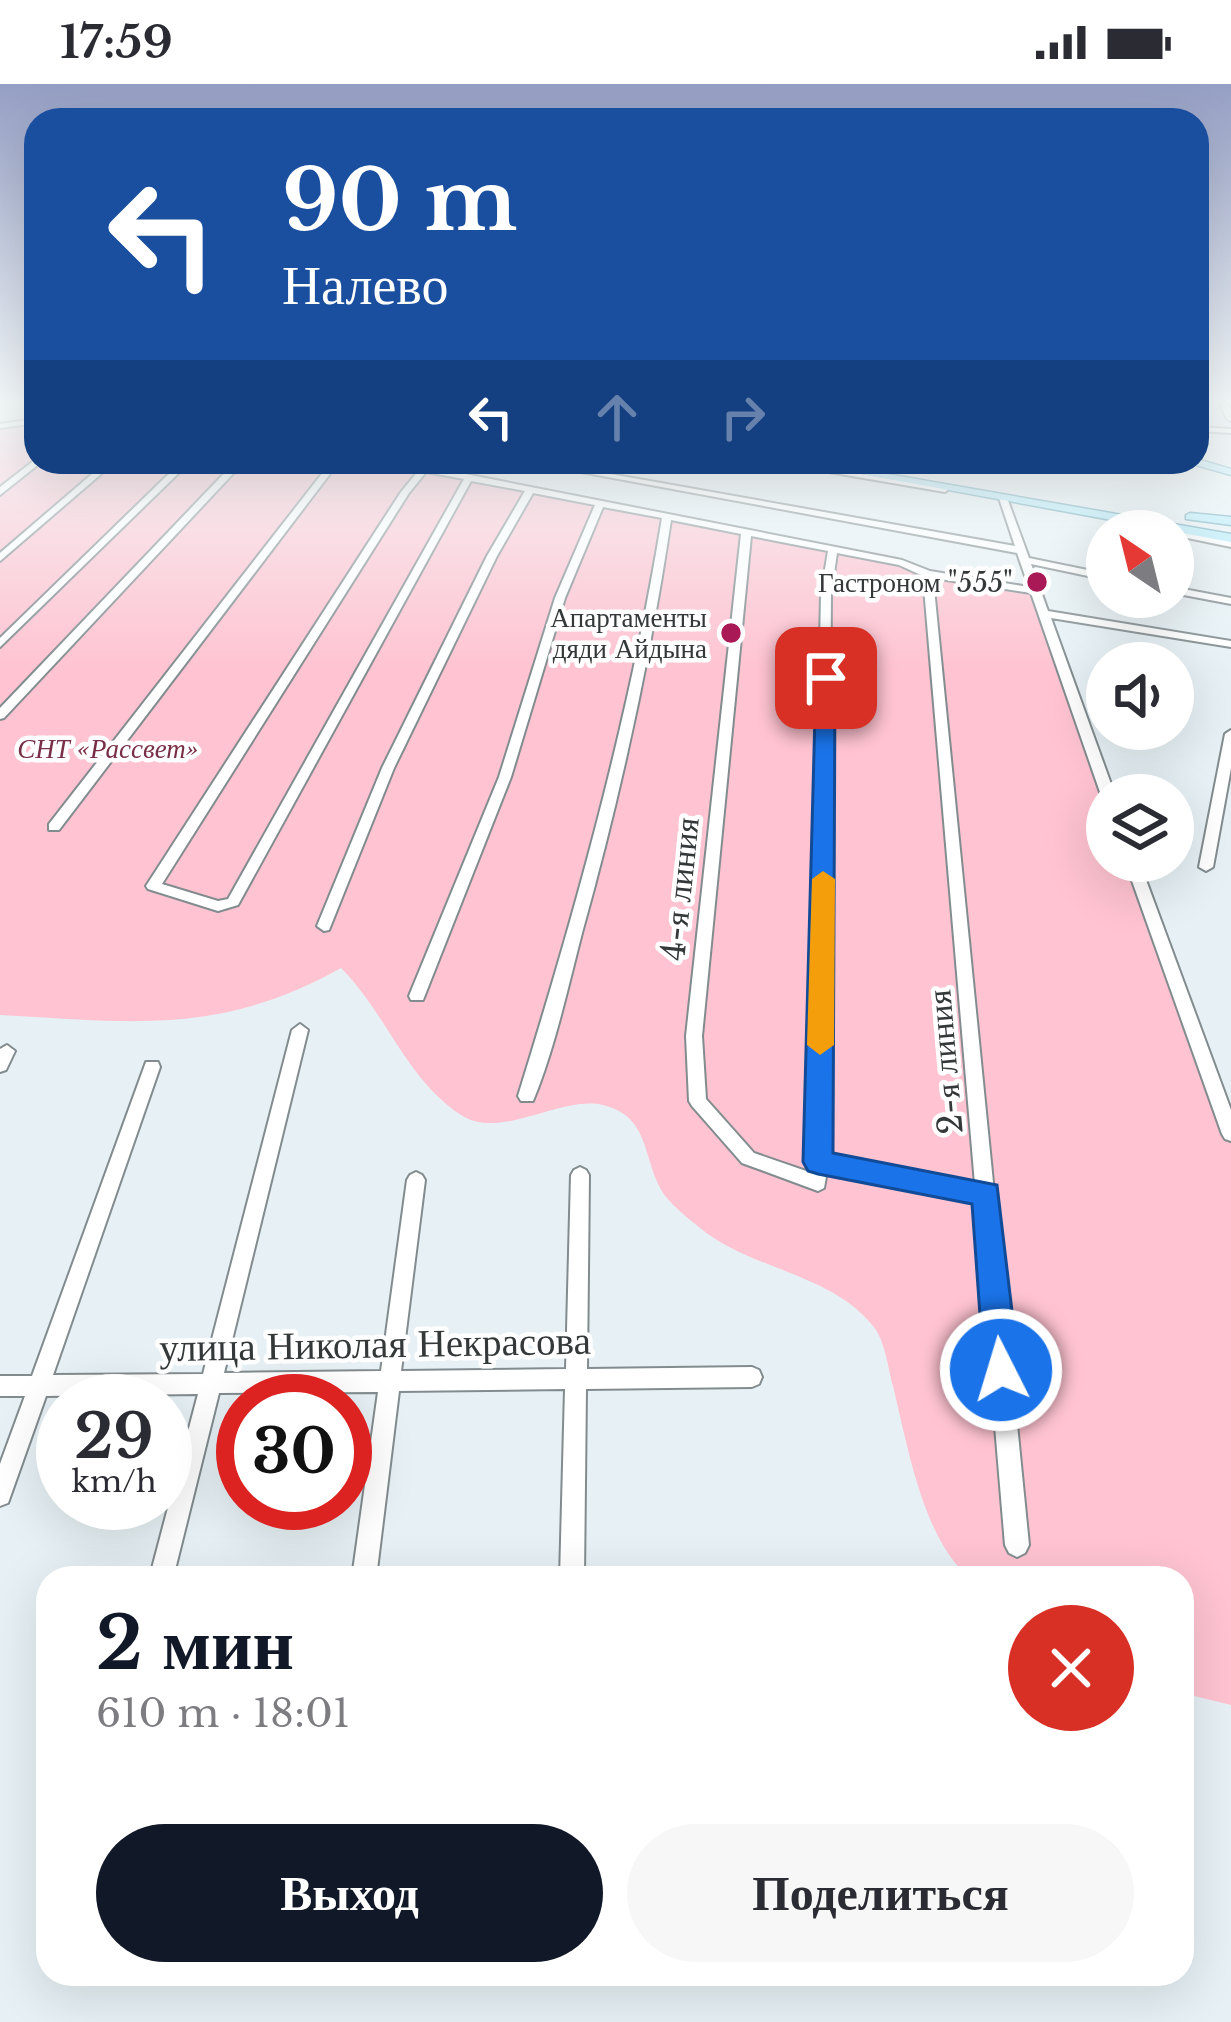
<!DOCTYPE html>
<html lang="ru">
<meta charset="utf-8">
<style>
body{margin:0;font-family:"Libre Baskerville",serif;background:#f7f7f7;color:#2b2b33;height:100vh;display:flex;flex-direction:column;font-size:45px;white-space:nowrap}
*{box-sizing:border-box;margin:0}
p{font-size:39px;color:#7c7c81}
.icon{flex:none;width:66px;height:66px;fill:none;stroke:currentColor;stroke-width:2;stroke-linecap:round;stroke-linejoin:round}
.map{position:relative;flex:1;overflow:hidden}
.side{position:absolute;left:36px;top:1482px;width:1158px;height:420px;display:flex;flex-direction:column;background:#fff;border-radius:36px;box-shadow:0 12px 48px #0002}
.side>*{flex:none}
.top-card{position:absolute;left:24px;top:24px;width:1185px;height:366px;border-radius:36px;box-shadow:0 12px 48px #0002;background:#1a4fa0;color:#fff;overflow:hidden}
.needle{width:78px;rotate:325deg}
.buttons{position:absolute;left:1086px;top:426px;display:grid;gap:24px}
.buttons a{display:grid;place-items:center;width:108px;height:108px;border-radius:50%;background:#fff;box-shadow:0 12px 48px #0002;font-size:60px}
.speed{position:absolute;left:36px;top:1290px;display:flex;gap:24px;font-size:60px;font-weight:700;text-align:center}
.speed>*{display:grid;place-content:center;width:156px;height:156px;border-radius:50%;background:#fff;box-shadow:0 12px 48px #0002;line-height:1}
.speed small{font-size:30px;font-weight:400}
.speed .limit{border:18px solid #d22;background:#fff;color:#111}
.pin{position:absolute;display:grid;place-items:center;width:102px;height:102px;color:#fff;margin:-51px;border-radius:24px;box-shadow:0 6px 18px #0006}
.me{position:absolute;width:132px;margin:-66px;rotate:355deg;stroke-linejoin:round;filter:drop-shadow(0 0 9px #0008)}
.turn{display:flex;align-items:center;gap:42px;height:252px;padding:0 60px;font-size:54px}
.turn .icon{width:156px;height:156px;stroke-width:2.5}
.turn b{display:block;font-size:84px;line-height:102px}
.lanes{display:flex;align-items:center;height:114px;padding:0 60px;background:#0003;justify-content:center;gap:60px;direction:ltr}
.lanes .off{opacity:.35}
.round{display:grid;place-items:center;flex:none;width:126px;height:126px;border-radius:63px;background:#f7f7f7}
.overview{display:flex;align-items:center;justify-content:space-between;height:204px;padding:0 60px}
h1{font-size:72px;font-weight:700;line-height:90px;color:#111827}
.cta{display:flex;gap:24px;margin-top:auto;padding:24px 60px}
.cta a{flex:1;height:138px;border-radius:72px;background:#111827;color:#fff;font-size:48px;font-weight:700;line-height:138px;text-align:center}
.cta a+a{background:#f7f7f7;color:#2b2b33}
.status{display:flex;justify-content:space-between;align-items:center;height:84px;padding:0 60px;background:#fff;direction:ltr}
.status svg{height:33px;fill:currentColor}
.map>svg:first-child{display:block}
.green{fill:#ffc3d1}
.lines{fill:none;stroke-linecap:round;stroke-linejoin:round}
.minor-casing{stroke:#828c8f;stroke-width:4}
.major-casing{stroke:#61a4b5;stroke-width:3}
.minor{fill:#fff;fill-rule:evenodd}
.major{fill:#afebfb;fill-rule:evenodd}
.route{fill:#1a73e8;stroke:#114b97;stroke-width:3}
.slow{fill:#f59e0b}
.poi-dot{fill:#a91955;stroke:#fff;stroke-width:4.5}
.labels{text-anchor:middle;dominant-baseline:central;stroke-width:9;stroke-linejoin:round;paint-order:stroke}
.far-poi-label{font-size:27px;fill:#343839;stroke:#fff;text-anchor:end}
.far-park-label{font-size:27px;font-style:italic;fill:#782f46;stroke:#fff}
.street-label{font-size:33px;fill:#343839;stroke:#fff}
.near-street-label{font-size:39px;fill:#343839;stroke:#fff}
</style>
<div class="status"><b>17:59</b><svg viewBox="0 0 49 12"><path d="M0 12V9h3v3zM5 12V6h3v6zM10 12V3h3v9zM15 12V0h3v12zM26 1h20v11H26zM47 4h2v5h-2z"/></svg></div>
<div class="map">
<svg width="1231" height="1938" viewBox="0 0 1231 1938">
<rect width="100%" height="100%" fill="#e7f1f5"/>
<path class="green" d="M 36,341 L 36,378 L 383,378 L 876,475 L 922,490 L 1044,509 L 1107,711 L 1107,777 L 1135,777 L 1231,1049 L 1231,1621 L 1182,1609 L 1182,1494 L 970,1494 C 923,1456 907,1359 893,1302 C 888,1284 885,1256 873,1242 C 831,1189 751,1186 700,1144 C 689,1135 675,1124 666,1113 C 641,1079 653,1033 603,1021 C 560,1011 501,1057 461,1031 C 405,994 387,930 341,884 C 219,952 133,938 0,931 L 0,343 Z"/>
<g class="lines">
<defs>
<path id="minor" d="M 1218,316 L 1226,316 L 1231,327 L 1231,337 L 1227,335 Z
M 36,335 L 36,339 L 0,344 L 0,340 Z
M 1197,343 L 1231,345 L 1231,349 L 1197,347 Z
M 36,375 L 39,380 L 0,411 L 0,403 Z
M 106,378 L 115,378 L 0,477 L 0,469 Z
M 181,378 L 190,378 L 0,563 L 0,554 Z
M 235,378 L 244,378 L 4,634 L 0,635 L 0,624 Z
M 331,378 L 339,378 L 59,746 L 49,746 L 49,740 Z
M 387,378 L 404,378 L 902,476 L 930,487 L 1029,503 L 1017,469 L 543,381 L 546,378 L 555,378 L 554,380 L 1015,462 L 999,414 L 1003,411 L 1007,414 L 1029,474 L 1107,490 L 1107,496 L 1031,480 L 1048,527 L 1231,557 L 1231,563 L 1051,534 L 1115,711 L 1107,711 L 1107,715 L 1101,711 L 1031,509 L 933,494 L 1029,1461 L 1025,1469 L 1017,1473 L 1009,1469 L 1005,1461 L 976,1116 L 827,1087 L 824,1104 L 818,1107 L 742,1079 L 692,1022 L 689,1017 L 686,952 L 741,450 L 671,436 C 650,576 620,713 582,849 C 568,903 554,967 533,1017 L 521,1017 L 518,1012 C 577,822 630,631 662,434 L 603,423 L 565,514 L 511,693 L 423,916 L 411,916 L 409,912 L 499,693 L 555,514 L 595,421 L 533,409 L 497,472 L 394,684 L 329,846 L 324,847 L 317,842 L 382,684 L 487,472 L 525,407 L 471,397 L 238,821 L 218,827 L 148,805 L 146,802 L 401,408 L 419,386 ZM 426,388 L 464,395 L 228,815 L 218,817 L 162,800 L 409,409 ZM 751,452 L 828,467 L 821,510 L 809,1088 L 754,1069 L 706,1015 L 702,952 ZM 837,469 L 899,481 L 923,492 L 975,1100 L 827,1072 L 831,510 Z
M 770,378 L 790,378 L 949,405 L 945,408 Z
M 1173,445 L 1231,457 L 1231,463 L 1173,451 L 1173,447 L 1169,447 Z
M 1173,503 L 1231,514 L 1231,520 L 1173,509 Z
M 1231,646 L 1231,684 L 1213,783 L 1206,787 L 1199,783 L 1225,650 Z
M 1125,777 L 1139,777 L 1231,1026 L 1231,1057 L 1225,1055 L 1222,1050 Z
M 300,940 L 308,946 L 224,1289 L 381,1287 L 407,1096 L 410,1091 L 416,1088 L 422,1091 L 425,1096 L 401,1287 L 566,1285 L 571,1091 L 574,1086 L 580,1083 L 586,1086 L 589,1091 L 587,1285 L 752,1283 L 759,1286 L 762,1293 L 759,1300 L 752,1303 L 586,1305 L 584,1494 L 560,1494 L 565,1305 L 399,1307 L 376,1494 L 352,1494 L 378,1308 L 219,1309 L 173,1494 L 150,1492 L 198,1310 L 46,1312 L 8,1419 L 0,1422 L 0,1380 L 25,1312 L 0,1312 L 0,1292 L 32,1292 L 146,978 L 158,978 L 160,983 L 53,1291 L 203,1290 L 292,946 Z
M 7,961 L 15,967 L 6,986 L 0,988 L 0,965 Z"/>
<path id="major" d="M 16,316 L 36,316 L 36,320 Z
M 1197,375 L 1231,385 L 1231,391 L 1192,380 L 1191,378 L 1197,378 Z
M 796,378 L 819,378 L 1231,450 L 1231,458 Z
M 1190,429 L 1231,433 L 1231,441 L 1186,435 L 1186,431 Z"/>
</defs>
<use href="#minor" class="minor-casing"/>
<use href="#major" class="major-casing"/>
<use href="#minor" class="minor"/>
<use href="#major" class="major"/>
</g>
<linearGradient id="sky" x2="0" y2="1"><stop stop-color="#959fc4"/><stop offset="0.54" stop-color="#f4f9fa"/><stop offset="1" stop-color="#f4f9fa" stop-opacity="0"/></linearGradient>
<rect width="1231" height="587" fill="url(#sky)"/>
<path class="route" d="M 826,588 L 835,594 L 833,1069 L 997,1101 L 1019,1286 L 1014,1297 L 1001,1302 L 989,1297 L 984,1286 L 972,1120 L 818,1090 L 808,1087 L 803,1078 L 816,594 Z"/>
<path class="slow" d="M 823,787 L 835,795 L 834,961 L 820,971 L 807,961 L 812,795 Z"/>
<g class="poi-dot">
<circle cx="1037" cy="498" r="12"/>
<circle cx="731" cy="549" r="12"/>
</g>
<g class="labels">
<g class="far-poi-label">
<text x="1013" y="498">Гастроном "555"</text>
<text x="707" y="533">Апартаменты<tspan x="707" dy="31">дяди Айдына</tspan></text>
</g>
<g class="far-park-label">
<text x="108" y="664">СНТ «Рассвет»</text>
</g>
<g class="street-label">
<text transform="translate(680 805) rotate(-84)">4-я линия</text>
<text transform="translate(945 978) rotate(-95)">2-я линия</text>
</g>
<g class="near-street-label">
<text transform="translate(375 1260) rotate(-1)">улица Николая Некрасова</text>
</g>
</g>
</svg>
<div class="buttons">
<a><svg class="needle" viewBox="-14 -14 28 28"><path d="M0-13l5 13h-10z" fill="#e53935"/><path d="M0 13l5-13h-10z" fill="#7c7c81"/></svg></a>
<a><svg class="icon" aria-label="sound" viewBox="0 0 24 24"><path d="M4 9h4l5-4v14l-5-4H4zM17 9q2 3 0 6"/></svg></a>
<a><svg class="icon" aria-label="layers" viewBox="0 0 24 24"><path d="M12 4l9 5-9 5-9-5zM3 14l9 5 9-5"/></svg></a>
</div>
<div class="speed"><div>29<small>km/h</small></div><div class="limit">30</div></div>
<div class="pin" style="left:826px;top:594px;background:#d93025"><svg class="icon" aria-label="arrive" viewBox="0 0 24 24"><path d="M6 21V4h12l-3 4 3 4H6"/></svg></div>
<svg class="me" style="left:1001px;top:1286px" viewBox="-20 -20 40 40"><circle r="17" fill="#1a73e8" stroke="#fff" stroke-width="3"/><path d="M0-11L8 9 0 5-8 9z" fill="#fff"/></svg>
<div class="top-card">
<div class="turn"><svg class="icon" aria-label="left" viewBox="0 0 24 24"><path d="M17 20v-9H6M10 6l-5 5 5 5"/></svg><div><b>90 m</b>Налево</div></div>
<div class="lanes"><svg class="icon" aria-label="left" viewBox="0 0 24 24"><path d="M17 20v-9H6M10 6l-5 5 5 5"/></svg><svg class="icon off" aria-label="ahead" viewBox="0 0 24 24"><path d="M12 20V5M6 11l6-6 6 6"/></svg><svg class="icon off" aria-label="right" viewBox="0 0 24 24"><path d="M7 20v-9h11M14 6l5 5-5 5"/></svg></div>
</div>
<section class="side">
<div class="overview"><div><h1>2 мин</h1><p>610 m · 18:01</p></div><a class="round" style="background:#d93025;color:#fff"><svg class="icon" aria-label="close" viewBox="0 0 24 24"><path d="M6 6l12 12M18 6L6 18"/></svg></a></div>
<div class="cta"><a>Выход</a><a>Поделиться</a></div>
</section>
</div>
